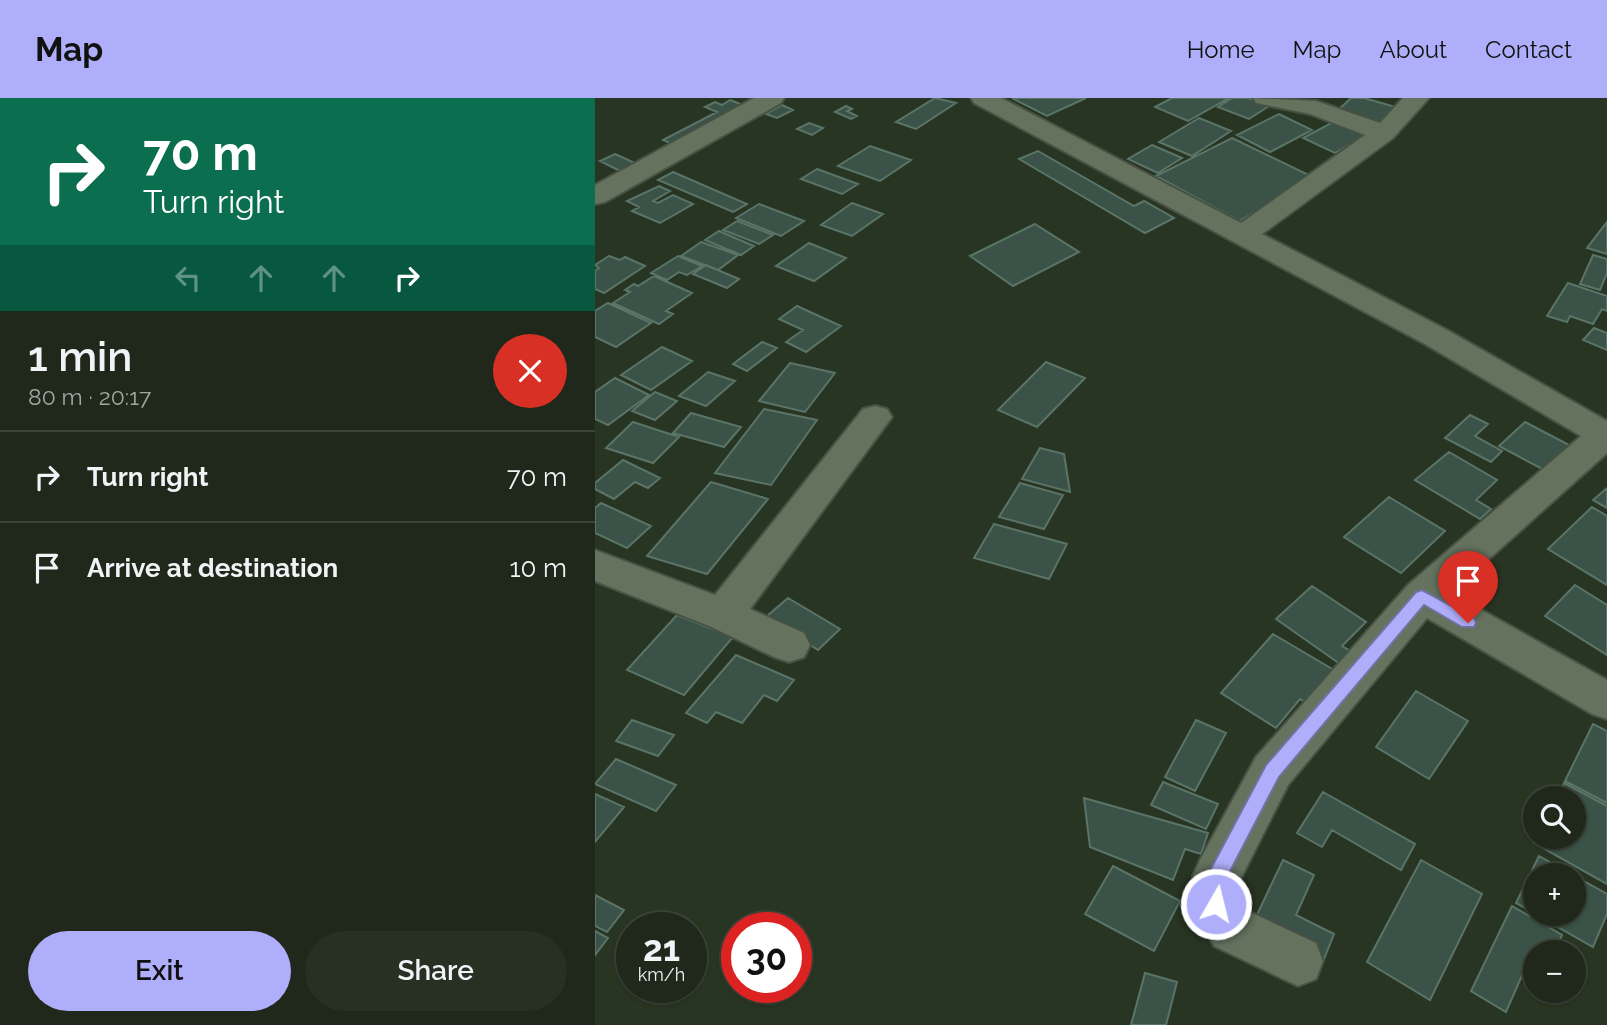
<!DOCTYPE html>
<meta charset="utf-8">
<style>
body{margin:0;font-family:Raleway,sans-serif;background:#273023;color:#f1f3f6;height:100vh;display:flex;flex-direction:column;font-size:26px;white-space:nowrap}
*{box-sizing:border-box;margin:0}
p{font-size:23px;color:#a1a6a2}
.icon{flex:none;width:38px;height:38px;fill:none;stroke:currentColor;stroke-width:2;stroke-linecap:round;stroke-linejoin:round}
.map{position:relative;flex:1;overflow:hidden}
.drawer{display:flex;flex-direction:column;background:#1f281a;width:595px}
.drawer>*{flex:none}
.top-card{background:#0b6e4f;color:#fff;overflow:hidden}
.buttons{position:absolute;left:928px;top:688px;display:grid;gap:14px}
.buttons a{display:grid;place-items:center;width:63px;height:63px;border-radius:50%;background:#1f281a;box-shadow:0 2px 5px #0004,0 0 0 2px #3c4439;font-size:35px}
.speed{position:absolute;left:21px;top:814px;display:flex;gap:14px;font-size:35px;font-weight:700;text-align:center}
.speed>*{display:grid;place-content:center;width:91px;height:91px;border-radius:50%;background:#1f281a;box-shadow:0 2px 5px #0004,0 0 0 2px #3c4439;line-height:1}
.speed small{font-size:18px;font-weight:400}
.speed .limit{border:10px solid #d22;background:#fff;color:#111}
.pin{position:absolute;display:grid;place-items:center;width:60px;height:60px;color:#fff;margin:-72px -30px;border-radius:50% 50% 50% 0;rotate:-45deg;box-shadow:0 0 7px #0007}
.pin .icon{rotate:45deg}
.me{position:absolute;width:77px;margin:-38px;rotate:8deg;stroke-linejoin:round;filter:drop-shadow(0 0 5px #0008)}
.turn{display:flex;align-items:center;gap:24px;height:147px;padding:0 28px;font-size:32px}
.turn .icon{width:91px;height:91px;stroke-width:2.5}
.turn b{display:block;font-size:49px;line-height:60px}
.lanes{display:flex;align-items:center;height:66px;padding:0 28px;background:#0003;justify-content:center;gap:35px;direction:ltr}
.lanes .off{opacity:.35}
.round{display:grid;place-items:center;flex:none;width:74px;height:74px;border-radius:37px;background:#273023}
.summary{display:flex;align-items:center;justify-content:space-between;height:119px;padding:0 28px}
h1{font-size:42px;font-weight:600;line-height:52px}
.button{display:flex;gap:14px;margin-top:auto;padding:14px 28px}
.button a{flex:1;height:80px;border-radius:42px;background:#afaefa;color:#111;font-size:28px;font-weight:600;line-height:80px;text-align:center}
.button a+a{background:#273023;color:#f1f3f6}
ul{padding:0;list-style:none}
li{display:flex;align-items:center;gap:21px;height:91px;padding:0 28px;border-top:2px solid #3c4439}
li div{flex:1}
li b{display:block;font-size:26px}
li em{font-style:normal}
header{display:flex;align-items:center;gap:42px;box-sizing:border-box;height:98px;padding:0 35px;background:#afaefa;color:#111}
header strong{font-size:33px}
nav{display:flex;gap:38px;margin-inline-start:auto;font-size:24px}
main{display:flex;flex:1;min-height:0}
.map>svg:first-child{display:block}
.building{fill:#3a5247;stroke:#5a7468;stroke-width:2}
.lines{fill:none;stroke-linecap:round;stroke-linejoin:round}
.minor-casing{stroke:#485243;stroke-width:4}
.minor{fill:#64725e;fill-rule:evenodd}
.route{fill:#afaefa;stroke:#7271a2;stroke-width:2}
</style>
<header>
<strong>Map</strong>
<nav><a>Home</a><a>Map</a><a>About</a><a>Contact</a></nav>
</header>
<main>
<section class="drawer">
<div class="top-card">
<div class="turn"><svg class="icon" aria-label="right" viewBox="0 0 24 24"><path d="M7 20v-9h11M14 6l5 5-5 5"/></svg><div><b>70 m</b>Turn right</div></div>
<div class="lanes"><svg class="icon off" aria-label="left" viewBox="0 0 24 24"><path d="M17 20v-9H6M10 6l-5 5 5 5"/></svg><svg class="icon off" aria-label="ahead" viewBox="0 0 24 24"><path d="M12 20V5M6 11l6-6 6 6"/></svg><svg class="icon off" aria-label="ahead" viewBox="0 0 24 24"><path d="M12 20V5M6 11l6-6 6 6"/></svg><svg class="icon" aria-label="right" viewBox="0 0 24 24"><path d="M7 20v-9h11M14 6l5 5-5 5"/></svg></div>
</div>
<div class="summary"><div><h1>1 min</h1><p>80 m · 20:17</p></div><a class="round" style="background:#d93025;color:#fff"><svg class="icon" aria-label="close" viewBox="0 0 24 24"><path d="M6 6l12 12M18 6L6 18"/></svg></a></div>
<ul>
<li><svg class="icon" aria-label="right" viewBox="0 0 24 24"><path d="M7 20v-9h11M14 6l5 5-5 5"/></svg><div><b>Turn right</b></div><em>70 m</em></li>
<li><svg class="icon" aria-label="arrive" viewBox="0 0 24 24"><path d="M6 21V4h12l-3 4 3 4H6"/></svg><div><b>Arrive at destination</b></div><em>10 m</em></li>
</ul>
<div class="button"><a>Exit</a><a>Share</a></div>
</section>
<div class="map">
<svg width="1012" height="927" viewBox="0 0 1012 927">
<rect width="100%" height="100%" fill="#293523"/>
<path class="building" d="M 340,0 L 361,5 L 321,31 L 301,24 Z
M 417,0 L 491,0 L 452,18 Z
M 577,0 L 634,0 L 593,23 L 560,9 Z
M 637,0 L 653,0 L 674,8 L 654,21 L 623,9 Z
M 756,0 L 769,0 L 804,10 L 787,27 L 741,14 Z
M 135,2 L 148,7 L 77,46 L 68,42 L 122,14 L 110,9 L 120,4 L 127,7 Z
M 187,7 L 198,12 L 182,20 L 171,16 Z
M 251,8 L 257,11 L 252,13 L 262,18 L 256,21 L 240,14 Z
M 684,16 L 717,32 L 675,54 L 642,37 Z
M 604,20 L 636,33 L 597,58 L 564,44 Z
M 742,22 L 774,36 L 740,55 L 708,40 Z
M 214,25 L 228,30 L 217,37 L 202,31 Z
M 637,40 L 720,80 L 644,123 L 561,78 Z
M 557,47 L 587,60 L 563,75 L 533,61 Z
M 275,48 L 316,62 L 285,83 L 243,68 Z
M 443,53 L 539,108 L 549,103 L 579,120 L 550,135 L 424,61 Z
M 20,56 L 40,65 L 25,73 L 5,63 Z
M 222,71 L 263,86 L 247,96 L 206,81 Z
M 78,74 L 152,106 L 138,114 L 63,82 Z
M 64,88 L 75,93 L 58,103 L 63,105 L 78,97 L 98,106 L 65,125 L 37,113 L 44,109 L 32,103 Z
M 257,105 L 288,116 L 257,138 L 226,127 Z
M 164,106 L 209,123 L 186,138 L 141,120 Z
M 142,123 L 178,137 L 164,146 L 128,132 Z
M 1012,124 L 1012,156 L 992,150 Z
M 440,126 L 484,154 L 418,188 L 375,158 Z
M 124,133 L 159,148 L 146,157 L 110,142 Z
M 106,144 L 143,157 L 123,172 L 86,158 Z
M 214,145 L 251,160 L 219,183 L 181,168 Z
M 998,157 L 1012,161 L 1012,175 L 1005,192 L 985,186 Z
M 14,158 L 25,162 L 30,159 L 50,168 L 9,195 L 0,191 L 0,173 L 4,170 L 0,167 Z
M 83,158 L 107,168 L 92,177 L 84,174 L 72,182 L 56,175 Z
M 111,167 L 144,181 L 132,190 L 98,176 Z
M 59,178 L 97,195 L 71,213 L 78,216 L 64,226 L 18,205 L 35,194 L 30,192 L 39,186 L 43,188 Z
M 973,185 L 1012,198 L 1012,213 L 1007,211 L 998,226 L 975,218 L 972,224 L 952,218 Z
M 13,205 L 56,225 L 21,249 L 0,239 L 0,213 Z
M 202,208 L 246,228 L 211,254 L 191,244 L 208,232 L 184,221 Z
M 999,230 L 1012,235 L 1012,252 L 988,242 Z
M 167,244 L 182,250 L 152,273 L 138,266 Z
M 67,249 L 97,263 L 56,292 L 26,277 Z
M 451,264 L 490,280 L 442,329 L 403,312 Z
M 195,265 L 240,275 L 210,314 L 164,303 Z
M 113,274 L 140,283 L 111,308 L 84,298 Z
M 20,280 L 54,297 L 13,327 L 0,321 L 0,294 Z
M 60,294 L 82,303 L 60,322 L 37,313 Z
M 169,311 L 222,322 L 176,387 L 120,375 Z
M 96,315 L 146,329 L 129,349 L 78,335 Z
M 875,317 L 893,326 L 880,338 L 907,353 L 896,364 L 850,340 Z
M 38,324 L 84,339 L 58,365 L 11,350 Z
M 930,324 L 978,349 L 953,374 L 904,348 Z
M 445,350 L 469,356 L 475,394 L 427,381 Z
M 854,354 L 902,382 L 881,402 L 896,411 L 885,421 L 820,382 Z
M 28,362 L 65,380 L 53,390 L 40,384 L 19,401 L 0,391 L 0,385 Z
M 116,384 L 173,401 L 112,476 L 52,458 Z
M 425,385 L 468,397 L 449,431 L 404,419 Z
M 1012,390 L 1012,410 L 998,402 Z
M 794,399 L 850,433 L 806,475 L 749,439 Z
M 6,405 L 56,428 L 32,450 L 0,435 L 0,410 Z
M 997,409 L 1012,418 L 1012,487 L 953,451 Z
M 399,426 L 472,446 L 454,481 L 379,460 Z
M 980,487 L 1012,507 L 1012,557 L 950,518 Z
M 717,488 L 771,524 L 747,548 L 757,554 L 745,566 L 681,521 Z
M 193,500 L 245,531 L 223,552 L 171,519 Z
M 82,517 L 138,539 L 89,597 L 32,572 Z
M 678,536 L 749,578 L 722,611 L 705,601 L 681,630 L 626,595 Z
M 141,557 L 199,582 L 182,603 L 169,597 L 147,625 L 121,614 L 112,625 L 91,615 Z
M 821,593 L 873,623 L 834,681 L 781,649 Z
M 37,622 L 79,637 L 63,658 L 21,643 Z
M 601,622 L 631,635 L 600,693 L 570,679 Z
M 998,626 L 1012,633 L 1012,705 L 970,683 Z
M 21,661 L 81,687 L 61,713 L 0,686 Z
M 568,684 L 623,706 L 611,731 L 556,707 Z
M 969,685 L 1012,708 L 1012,786 L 939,745 L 942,738 L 978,738 L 978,700 L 962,700 Z
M 728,694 L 820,746 L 806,772 L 737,732 L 727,749 L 702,735 Z
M 0,696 L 29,709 L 0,744 Z
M 489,700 L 613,735 L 606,756 L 590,751 L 578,782 L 495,749 Z
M 944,758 L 978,777 L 940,777 L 940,815 L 921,805 Z
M 688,762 L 719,777 L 701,817 L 739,836 L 729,861 L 658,825 Z
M 826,762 L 887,796 L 835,902 L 772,864 Z
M 518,768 L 585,803 L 559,853 L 490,816 Z
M 978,777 L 1012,796 L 1012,816 L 998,849 L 940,816 L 978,816 Z
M 0,797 L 29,812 L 12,834 L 0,828 Z
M 917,808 L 967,837 L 960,854 L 947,854 L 939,850 L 911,914 L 876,893 Z
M 0,833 L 13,840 L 0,857 Z
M 550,875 L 582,884 L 571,927 L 536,927 Z"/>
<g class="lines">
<defs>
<path id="minor" d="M 159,0 L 189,0 L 186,5 L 10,104 L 0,106 L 0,87 Z
M 376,0 L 406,0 L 646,125 L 770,37 L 715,16 L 661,5 L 658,0 L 721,3 L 785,25 L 808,0 L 834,0 L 798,40 L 667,136 L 852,232 L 1012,323 L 1012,355 L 856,495 L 1012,582 L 1012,621 L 997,616 L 832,520 L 693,687 L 646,780 L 646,800 L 655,814 L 721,845 L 728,863 L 721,881 L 703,888 L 619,848 L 597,806 L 598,778 L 605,762 L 661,659 L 813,487 L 986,338 L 830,246 L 379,5 Z
M 280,308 L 292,311 L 297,319 L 155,511 L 209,535 L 215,547 L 209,559 L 194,564 L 179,559 L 114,528 L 0,483 L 0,452 L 120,497 L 268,311 Z"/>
</defs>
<use href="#minor" class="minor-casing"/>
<use href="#minor" class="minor"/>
</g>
<path class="route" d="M 827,492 L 879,520 L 881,525 L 879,529 L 867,529 L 829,507 L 684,679 L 632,779 L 631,806 L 628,812 L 621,815 L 613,812 L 610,806 L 612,778 L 671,667 L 821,494 Z"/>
</svg>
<div class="buttons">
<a><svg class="icon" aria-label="search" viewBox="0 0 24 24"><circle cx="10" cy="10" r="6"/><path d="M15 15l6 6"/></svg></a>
<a>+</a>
<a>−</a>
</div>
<div class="speed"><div>21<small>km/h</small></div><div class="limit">30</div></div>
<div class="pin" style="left:873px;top:525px;background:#d93025"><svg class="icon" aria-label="arrive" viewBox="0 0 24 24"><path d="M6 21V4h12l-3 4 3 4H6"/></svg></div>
<svg class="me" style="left:621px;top:806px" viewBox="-20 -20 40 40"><circle r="17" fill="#afaefa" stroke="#fff" stroke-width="3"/><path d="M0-11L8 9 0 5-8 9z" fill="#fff"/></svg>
</div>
</main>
